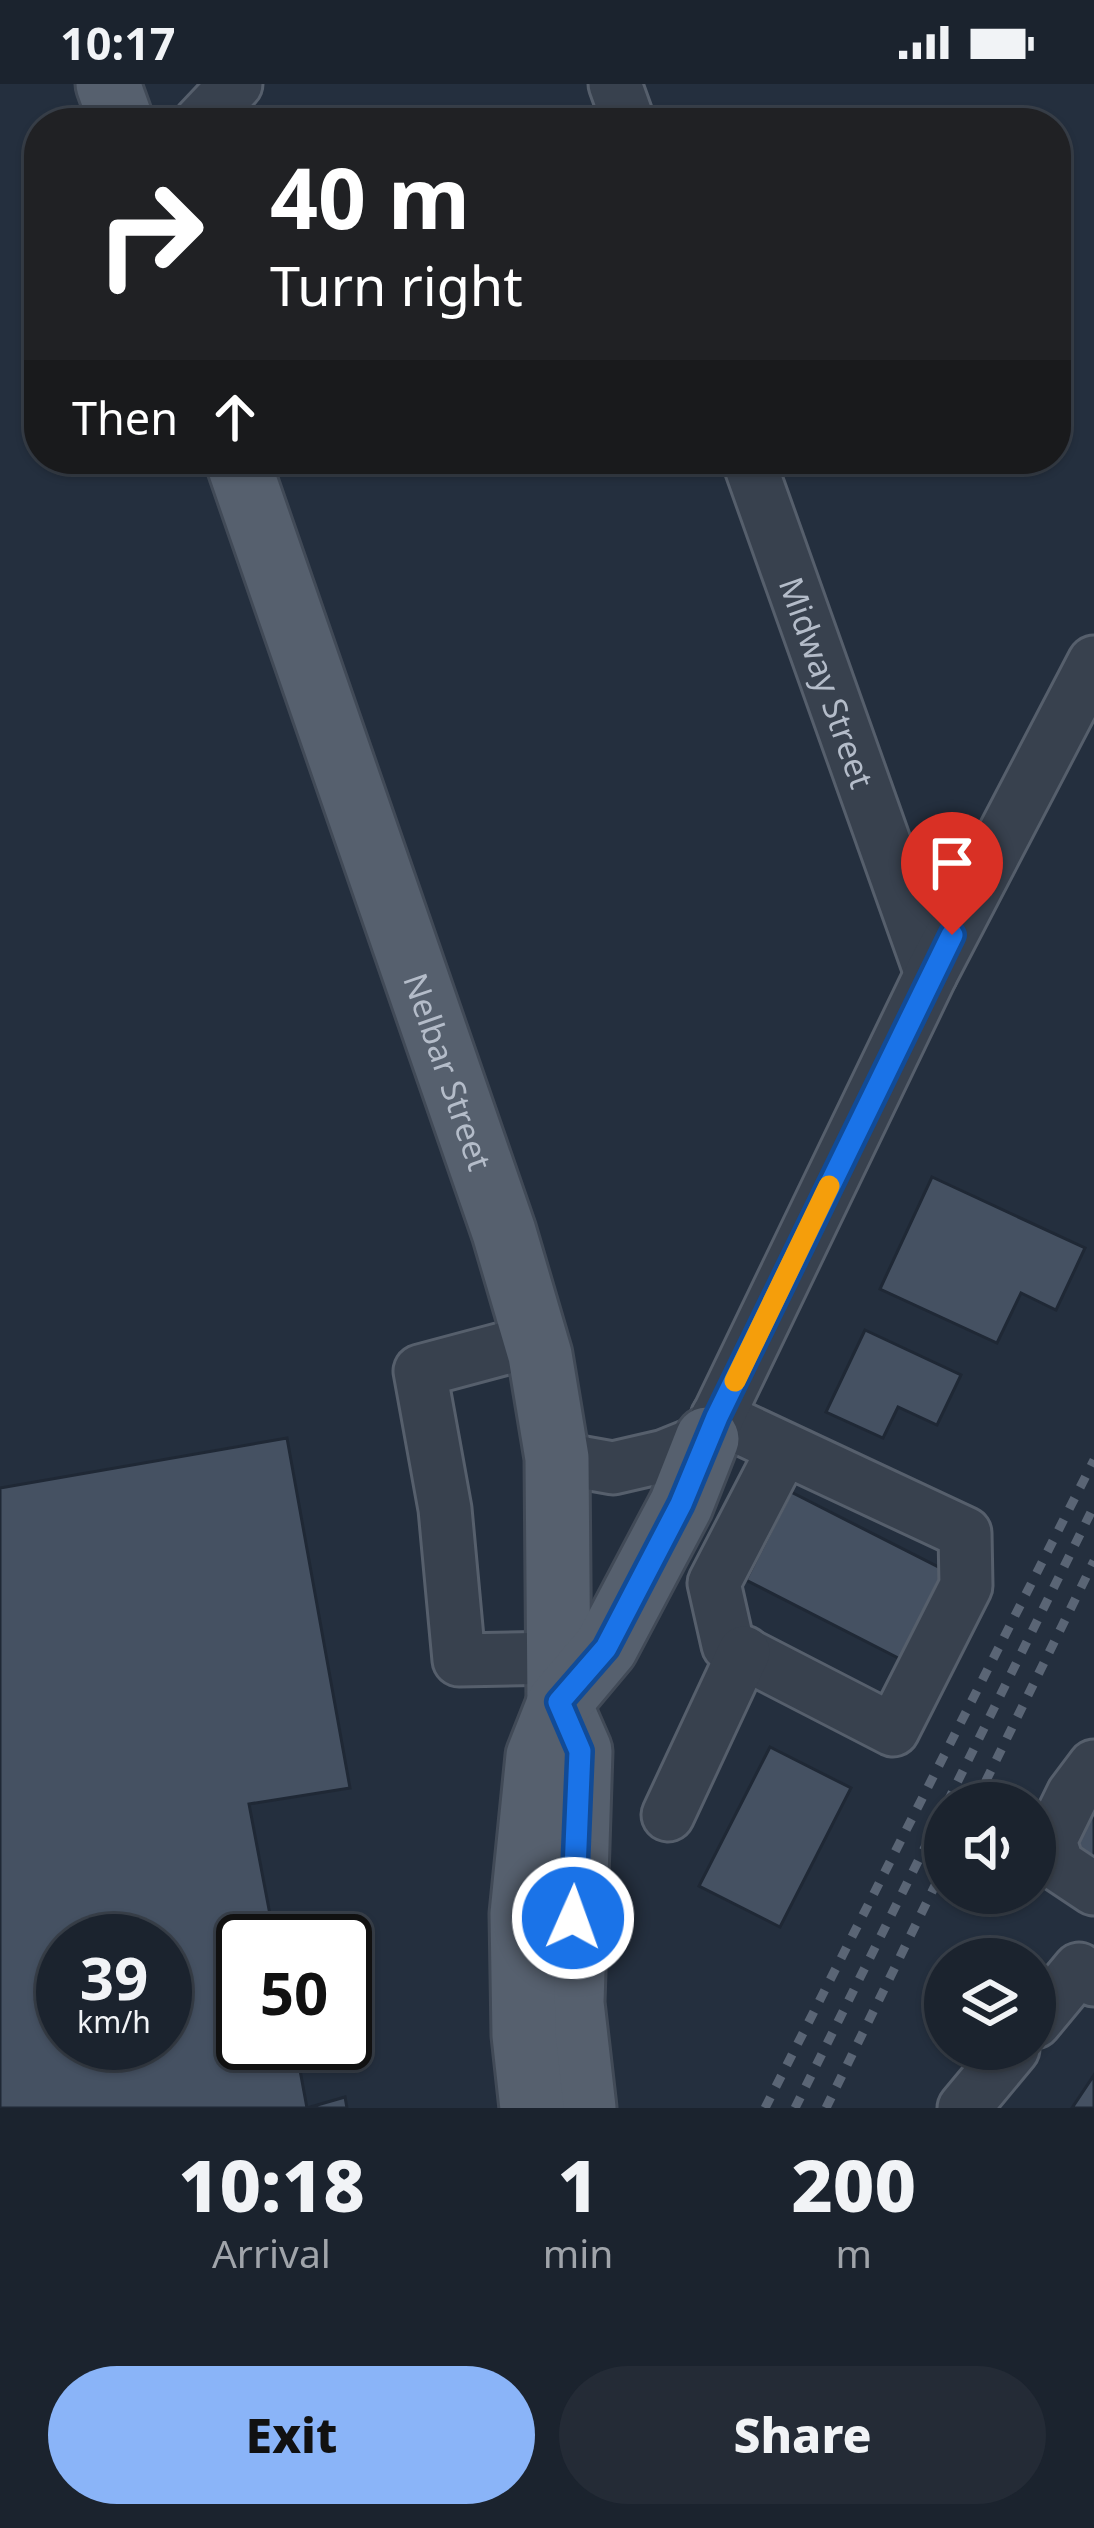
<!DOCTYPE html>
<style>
body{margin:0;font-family:"Noto Sans",sans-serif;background:#242b36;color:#f1f3f6;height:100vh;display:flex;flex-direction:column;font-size:45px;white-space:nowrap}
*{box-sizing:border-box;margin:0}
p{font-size:39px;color:#a0a4aa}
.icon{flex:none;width:66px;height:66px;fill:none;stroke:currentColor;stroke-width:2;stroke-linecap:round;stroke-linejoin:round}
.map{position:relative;height:2024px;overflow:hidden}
.panel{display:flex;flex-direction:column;background:#1b232e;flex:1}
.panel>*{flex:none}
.hud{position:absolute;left:24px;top:24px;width:1047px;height:366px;border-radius:48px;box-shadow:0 3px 9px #0004,0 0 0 3px #39404a;background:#202124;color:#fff;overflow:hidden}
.tools{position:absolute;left:924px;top:1698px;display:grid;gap:24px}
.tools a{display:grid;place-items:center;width:132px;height:132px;border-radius:50%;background:#1b232e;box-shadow:0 3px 9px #0004,0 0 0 3px #39404a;font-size:60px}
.speed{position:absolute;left:36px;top:1830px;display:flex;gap:24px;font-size:60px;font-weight:700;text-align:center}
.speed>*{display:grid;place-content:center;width:156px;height:156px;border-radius:50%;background:#1b232e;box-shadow:0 3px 9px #0004,0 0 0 3px #39404a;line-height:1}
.speed small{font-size:30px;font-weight:400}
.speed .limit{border:6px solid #111;border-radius:18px;background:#fff;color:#111}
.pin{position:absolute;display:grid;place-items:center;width:102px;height:102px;color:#fff;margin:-123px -51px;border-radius:50% 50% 50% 0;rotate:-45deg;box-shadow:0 0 12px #0007}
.pin .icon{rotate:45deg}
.me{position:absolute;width:132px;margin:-66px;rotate:2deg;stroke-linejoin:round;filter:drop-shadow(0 0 9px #0008)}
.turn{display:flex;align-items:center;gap:42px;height:252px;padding:0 48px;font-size:54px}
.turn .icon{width:156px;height:156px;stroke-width:2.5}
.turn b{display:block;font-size:84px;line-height:102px}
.then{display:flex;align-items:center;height:114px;padding:0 48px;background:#0003;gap:24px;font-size:45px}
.eta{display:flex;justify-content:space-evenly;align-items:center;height:204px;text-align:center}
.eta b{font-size:72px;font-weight:800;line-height:84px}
.primary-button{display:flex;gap:24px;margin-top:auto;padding:24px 48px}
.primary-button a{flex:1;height:138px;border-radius:72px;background:#8ab4f8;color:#111;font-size:48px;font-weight:800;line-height:138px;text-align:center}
.primary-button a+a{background:#242b36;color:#f1f3f6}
.status{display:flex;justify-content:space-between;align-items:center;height:84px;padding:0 60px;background:#1b232e;direction:ltr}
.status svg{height:33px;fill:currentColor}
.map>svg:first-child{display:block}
.building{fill:#455162;stroke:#1f2835;stroke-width:3;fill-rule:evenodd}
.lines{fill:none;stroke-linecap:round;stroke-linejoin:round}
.minor-casing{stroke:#565f6c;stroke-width:57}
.major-casing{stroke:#414a57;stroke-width:69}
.minor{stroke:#38414e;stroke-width:51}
.major{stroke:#56606e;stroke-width:63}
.rail{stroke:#5a6575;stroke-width:9;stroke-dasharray:12 12;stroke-linecap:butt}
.route-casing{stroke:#114b97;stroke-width:30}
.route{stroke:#1a73e8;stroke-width:21}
.slow{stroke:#f59e0b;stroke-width:21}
.labels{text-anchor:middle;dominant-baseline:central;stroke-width:9;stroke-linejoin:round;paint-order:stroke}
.street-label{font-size:33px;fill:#b4bcc9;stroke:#1d2633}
</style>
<div class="status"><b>10:17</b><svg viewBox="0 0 49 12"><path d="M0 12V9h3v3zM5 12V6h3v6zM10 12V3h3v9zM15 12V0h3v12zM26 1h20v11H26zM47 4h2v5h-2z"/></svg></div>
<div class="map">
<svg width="1094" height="2024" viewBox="0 0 1094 2024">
<rect width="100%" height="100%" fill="#242f3e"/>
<path class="building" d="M 932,1093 L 1085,1164 L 1056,1226 L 1021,1209 L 997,1259 L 880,1205 Z
M 865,1246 L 961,1291 L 937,1341 L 898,1323 L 883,1354 L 826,1328 Z
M 287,1354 L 350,1704 L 249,1720 L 275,1857 L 243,1857 L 243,1959 L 295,1959 L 307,2024 L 345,2013 L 347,2024 L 0,2024 L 0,1404 ZM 63,1857 L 165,1857 L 165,1959 L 63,1959 Z
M 791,1408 L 954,1491 L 908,1579 L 746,1496 Z
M 770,1663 L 851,1704 L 780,1843 L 699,1802 Z
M 1094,1709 L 1094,1783 L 1059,1758 Z
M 1094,1991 L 1094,2024 L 1072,2024 Z"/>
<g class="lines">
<defs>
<g id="minor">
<path d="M 615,0 L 629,39"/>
<path d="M 199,39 L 236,0"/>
<path id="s1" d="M 748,375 L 931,890"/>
<path d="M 536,1256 L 420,1287 L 445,1425 L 459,1576 L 559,1574"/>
<path d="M 717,1333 L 965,1449 L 966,1502 L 893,1646 L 728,1561 L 714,1499 L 783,1366"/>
<path d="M 557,1374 L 613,1384 L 665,1372 L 707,1355 L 931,890 L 1094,578"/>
<path d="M 1094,1682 L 1073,1710 L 1050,1757 L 1058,1781 L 1094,1805"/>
<path d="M 668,1731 L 744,1568"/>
<path d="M 1035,1938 L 1079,1885 L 1094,1896"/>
<path d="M 964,2024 L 1013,1965"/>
</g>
<g id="major">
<path d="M 108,0 L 122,39"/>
<path id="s2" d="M 237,375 L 504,1148 L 540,1271 L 557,1374 L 559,1619 L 580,1667 L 572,1919 L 584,2024"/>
<path d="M 532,2024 L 524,1951 L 522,1830 L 538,1672 L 559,1619 L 606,1563 L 681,1421 L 707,1355"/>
</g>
</defs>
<use href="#minor" class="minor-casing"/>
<use href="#major" class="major-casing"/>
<use href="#minor" class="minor"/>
<use href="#major" class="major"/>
<path class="rail" d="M 947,1719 L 1094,1422
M 975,1719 L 1094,1477
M 765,2024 L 1094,1376
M 795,2024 L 945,1723
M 826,2024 L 945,1781"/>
</g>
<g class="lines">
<defs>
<path id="route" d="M 573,1834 L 580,1667 L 559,1618 L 606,1564 L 681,1420 L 717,1333 L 952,851"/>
</defs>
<use href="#route" class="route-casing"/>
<use href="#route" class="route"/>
<path class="slow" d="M 735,1297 L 829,1102"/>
</g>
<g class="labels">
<g class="street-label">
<text stroke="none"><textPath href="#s1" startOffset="237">Midway Street</textPath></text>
<text stroke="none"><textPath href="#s2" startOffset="648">Nelbar Street</textPath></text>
</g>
</g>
</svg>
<div class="tools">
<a><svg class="icon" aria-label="sound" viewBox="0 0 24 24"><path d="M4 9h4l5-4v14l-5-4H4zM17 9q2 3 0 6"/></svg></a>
<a><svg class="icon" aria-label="layers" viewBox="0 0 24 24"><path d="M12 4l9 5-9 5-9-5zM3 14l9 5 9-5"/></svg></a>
</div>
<div class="speed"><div>39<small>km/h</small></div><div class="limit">50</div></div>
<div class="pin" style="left:952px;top:851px;background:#d93025"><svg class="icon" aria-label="arrive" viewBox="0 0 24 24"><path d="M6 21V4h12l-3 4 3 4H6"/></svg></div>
<svg class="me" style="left:573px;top:1834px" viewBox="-20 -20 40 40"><circle r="17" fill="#1a73e8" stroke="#fff" stroke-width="3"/><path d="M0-11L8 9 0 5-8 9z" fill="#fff"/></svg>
<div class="hud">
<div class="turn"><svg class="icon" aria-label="right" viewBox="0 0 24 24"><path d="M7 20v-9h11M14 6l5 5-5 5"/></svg><div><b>40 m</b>Turn right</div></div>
<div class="then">Then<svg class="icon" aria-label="ahead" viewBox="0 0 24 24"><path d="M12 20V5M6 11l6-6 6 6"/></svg></div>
</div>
</div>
<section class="panel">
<div class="eta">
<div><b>10:18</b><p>Arrival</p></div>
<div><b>1</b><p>min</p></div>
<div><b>200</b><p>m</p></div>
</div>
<div class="primary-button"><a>Exit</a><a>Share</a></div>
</section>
